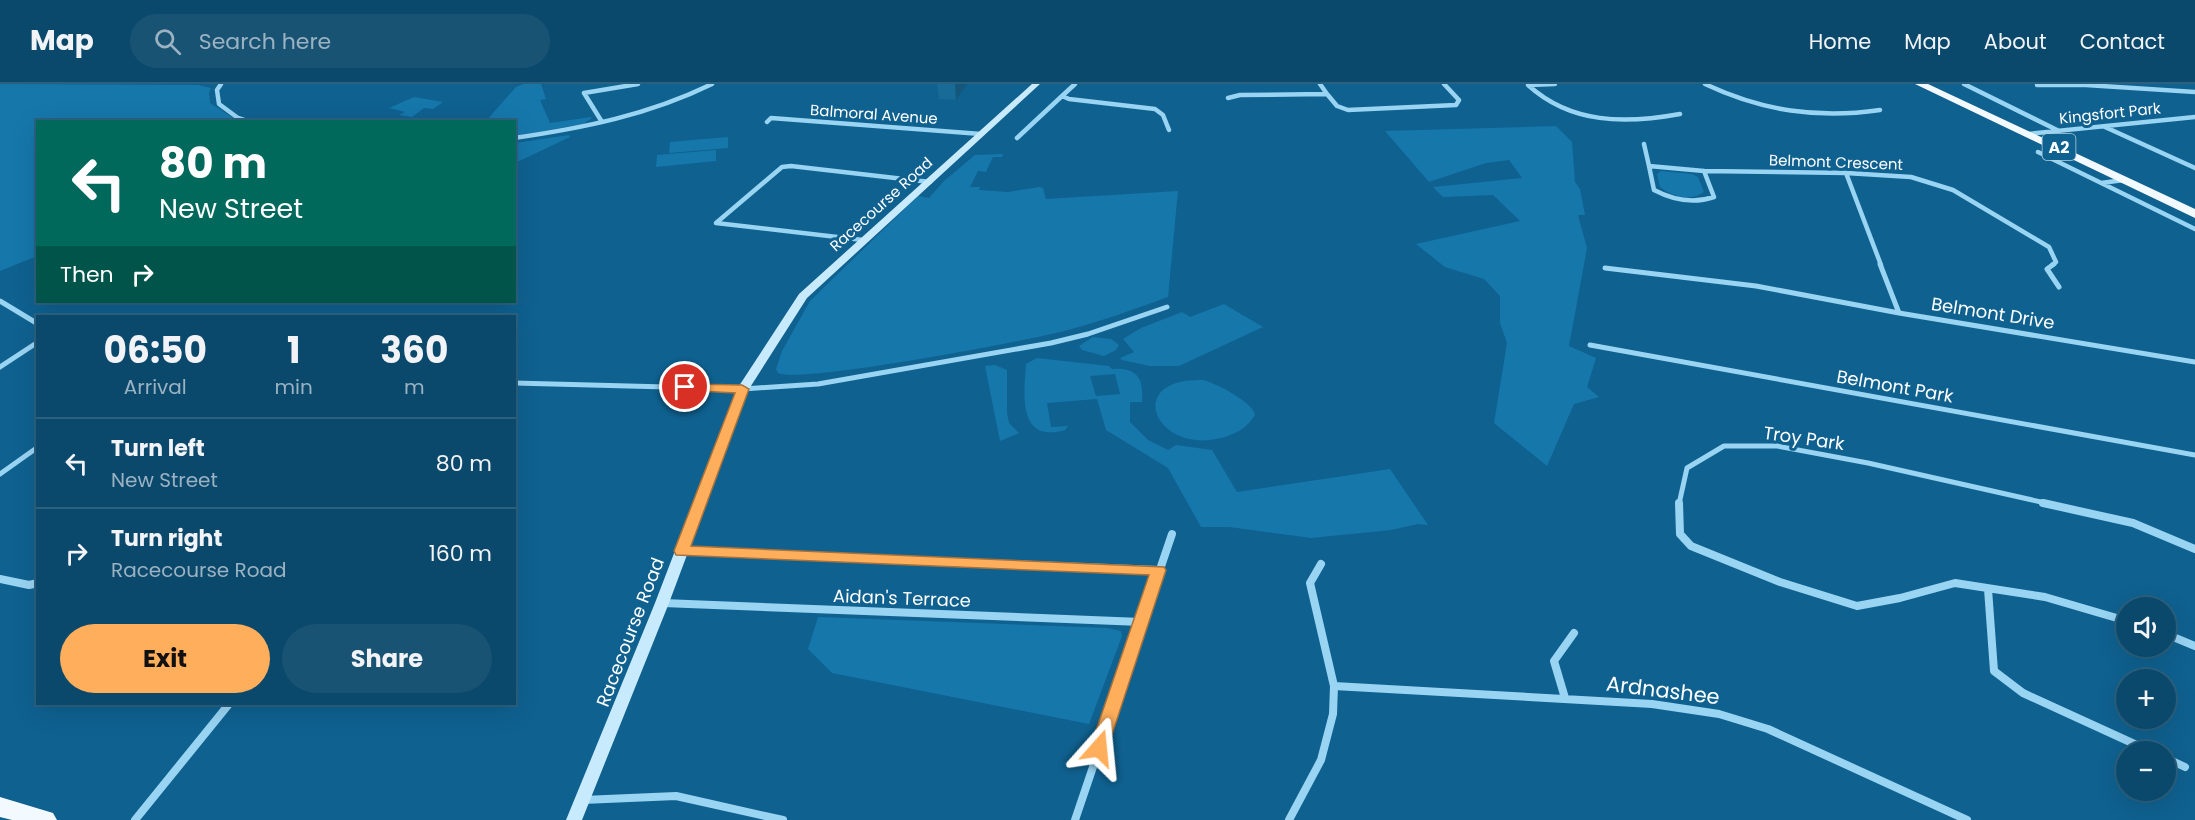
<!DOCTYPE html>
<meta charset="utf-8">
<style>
body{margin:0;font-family:Poppins,sans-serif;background:#195374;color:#f1f3f6;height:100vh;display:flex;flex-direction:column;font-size:22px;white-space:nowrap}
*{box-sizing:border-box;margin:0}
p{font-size:20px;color:#9ab2c2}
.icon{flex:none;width:33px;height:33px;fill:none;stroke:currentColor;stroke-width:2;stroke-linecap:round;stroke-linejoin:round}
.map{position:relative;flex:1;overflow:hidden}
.panel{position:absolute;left:36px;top:231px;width:480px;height:390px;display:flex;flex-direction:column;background:#0b496c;border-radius:0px;box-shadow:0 6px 24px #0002,0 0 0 2px #2b617f}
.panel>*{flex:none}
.hud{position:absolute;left:36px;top:36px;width:480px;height:183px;border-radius:0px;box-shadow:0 6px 24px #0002,0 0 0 2px #2b617f;background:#00695c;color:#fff;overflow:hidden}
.buttons{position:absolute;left:2116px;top:513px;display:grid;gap:12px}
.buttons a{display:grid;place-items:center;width:60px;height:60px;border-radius:50%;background:#0b496c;box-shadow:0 6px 24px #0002,0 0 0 2px #2b617f;font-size:30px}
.pin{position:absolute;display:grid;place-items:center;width:51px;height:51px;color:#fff;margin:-26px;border:3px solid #fff;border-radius:50%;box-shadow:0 2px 6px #0007}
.me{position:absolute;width:66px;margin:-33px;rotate:18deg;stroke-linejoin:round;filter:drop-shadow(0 0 4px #0008)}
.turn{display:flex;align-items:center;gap:21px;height:126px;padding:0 24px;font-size:27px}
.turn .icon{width:78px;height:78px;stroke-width:2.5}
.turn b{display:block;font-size:42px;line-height:51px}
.then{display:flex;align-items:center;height:57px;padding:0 24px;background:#0003;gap:12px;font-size:22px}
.eta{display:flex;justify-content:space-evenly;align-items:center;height:102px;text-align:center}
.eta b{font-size:36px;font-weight:700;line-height:42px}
.button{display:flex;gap:12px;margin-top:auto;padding:12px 24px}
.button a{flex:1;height:69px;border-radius:36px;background:#ffae5b;color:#111;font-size:24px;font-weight:700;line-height:69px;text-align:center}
.button a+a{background:#195374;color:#f1f3f6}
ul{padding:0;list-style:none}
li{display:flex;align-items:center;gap:18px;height:90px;padding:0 24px;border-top:2px solid #2b617f}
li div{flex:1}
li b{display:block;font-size:22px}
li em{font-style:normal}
header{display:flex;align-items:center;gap:36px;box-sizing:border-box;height:84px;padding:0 30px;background:#0b496c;border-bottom:2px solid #2b617f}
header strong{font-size:28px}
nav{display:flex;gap:33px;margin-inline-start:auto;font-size:21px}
.search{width:420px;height:54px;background:#195374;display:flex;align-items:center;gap:15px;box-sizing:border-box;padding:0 21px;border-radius:33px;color:#9ab2c2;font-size:22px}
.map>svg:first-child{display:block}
.green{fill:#1677ab;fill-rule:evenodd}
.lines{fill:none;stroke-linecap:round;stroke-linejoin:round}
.minor-far2{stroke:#99d4f3;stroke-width:4.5}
.minor-far1{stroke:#99d4f3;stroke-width:5}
.minor{stroke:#99d4f3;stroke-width:8}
.secondary{fill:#c8eafd;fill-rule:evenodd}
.trunk{fill:#f2faff;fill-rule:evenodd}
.wall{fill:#186b97}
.shaded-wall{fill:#14577b}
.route{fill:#ffae5b;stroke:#a6713b;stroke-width:1.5}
.labels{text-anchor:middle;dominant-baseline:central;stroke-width:6;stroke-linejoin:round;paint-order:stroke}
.far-street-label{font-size:15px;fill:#fff;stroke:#0f6190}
.shield{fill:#0f6190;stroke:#b7d0de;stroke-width:1.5}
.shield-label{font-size:16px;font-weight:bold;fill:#fff}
.street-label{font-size:18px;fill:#fff;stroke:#0f6190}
.near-street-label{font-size:21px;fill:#fff;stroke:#0f6190}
</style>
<header>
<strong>Map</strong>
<div class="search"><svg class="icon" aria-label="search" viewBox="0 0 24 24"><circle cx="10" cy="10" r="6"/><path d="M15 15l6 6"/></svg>Search here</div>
<nav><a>Home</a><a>Map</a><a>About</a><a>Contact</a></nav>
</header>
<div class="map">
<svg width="2195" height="736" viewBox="0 0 2195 736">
<rect width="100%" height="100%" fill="#0f6190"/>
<path class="green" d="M 0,0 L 198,1 L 211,4 L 209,9 L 210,19 L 238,37 L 38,38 L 37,172 L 0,187 Z
M 523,0 L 541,0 L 546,15 L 540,16 L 550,39 L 591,33 L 592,34 L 583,40 L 515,52 L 514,38 L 485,38 L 516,3 Z
M 414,13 L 443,18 L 433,25 L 424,24 L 412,33 L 399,31 L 405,28 L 389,24 Z
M 1556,42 L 1572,58 L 1575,98 L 1580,105 L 1585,131 L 1578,131 L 1587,164 L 1569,262 L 1596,274 L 1587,303 L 1599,313 L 1574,320 L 1547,382 L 1494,339 L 1507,259 L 1500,239 L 1500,212 L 1484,195 L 1445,183 L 1416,160 L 1520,137 L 1493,111 L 1443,113 L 1433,103 L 1522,94 L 1509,76 L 1486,79 L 1429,98 L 1385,47 Z
M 569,51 L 570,53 L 515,79 L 515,59 Z
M 728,53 L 728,64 L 669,69 L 670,58 Z
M 716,66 L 716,77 L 656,83 L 657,71 Z
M 1003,70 L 1002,73 L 993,73 L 986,88 L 978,87 L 970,103 L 980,103 L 979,106 L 1008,108 L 1039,103 L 1043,104 L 1046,115 L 1178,107 L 1168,213 C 1135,225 1102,237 1068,246 C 1032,256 800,300 778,289 L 776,285 L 782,267 L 810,217 L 918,112 L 929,114 L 944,97 L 975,71 Z
M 1661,87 L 1692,90 L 1698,93 L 1704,108 C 1691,118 1671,112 1660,103 L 1657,90 Z
M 1224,220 L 1263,243 L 1179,282 L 1150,282 L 1122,276 L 1120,274 L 1134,268 L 1123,255 L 1141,244 L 1182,228 L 1190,233 Z
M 1093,253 L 1111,255 L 1119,261 L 1116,266 L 1104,272 L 1082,266 L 1079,262 Z
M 1037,274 L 1109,282 L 1112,285 C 1137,283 1144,294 1142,318 L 1130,318 L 1130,338 L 1148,356 L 1168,366 L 1176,361 L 1212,366 L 1237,408 L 1390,385 L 1428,441 L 1418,440 L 1391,446 L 1311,454 L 1229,443 L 1201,443 L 1168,384 L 1106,346 L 1097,315 L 1047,319 L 1051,343 L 1068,342 L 1065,346 C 1017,360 1024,309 1026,280 ZM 1115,290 L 1120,310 L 1096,312 L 1090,292 Z
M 995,281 L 1007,286 L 1007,329 L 1009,339 L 1019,349 L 1000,357 L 985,282 Z
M 1202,296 C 1214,298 1253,318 1255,331 C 1247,344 1236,350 1221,354 C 1155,371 1123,294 1202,296 Z
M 818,533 L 1107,544 L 1121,547 L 1122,552 L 1089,640 L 832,589 L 808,565 Z"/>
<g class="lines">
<path class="minor-far2" d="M 221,0 L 217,6 L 219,20 L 238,34 L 250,38
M 1075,0 L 1062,12 L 1069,15 L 1155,25 L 1163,31 L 1169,46
M 1555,0 L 1528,1 C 1571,40 1625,40 1680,30
M 1705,0 C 1762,27 1818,35 1880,26
M 1964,0 L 2057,46
M 2037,1 L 2086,1 L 2195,8
M 1327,10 L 1337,22 L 1348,26 L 1456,21 L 1459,16 L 1444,0
M 1228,14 L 1240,11 L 1327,10 L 1320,0
M 602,38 L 584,9 L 638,0
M 767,38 L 771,34 L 981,50
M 2105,43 L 2195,84
M 2028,50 L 2195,33
M 514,54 C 583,44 649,31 712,0
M 1017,54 L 1062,12
M 1644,60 L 1649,82 L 1704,87 L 1846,89 L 1911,93 L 1953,106 L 2049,163 L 2056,178 L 2052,181
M 2038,68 L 2195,145
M 1649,82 L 1654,106 C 1673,116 1693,120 1714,113 L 1704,87
M 1846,89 L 1881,181
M 2101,99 L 2124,96
M 863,156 L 716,139 L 782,83 L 791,82 L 930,98"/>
<path class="minor-far1" d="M 1880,180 L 1899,229
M 2054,180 L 2047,185 L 2059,203
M 1605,184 L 1756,202 L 1899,229 L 2195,278
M 0,217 L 38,240
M 1590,261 L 2195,371
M 0,283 L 38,258
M 514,299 L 743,305 L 818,300 L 1051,259 L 1088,250 L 1167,223
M 0,390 L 38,363
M 1679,420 L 1687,384 L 1724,362 L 1777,362 L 1868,379 L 2050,420"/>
<path class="minor" d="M 1679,419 L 1680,450 L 1691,462 L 1780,498 L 1857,522 L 1900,514 L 1955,499 L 2045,513 L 2127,537
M 2043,419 L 2133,439 L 2195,465
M 682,467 L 1158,486
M 0,495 L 29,501 L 38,499
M 1988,505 L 1994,587 L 2023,609 L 2152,668
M 663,519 L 1141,538
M 2166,550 L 2195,562
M 1334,602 L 1652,620 L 1719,630 L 1768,645 L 1967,736
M 1565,614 L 1554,577 L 1574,549
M 2166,674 L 2185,683
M 583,716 L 676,712 L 783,736
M 135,736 L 229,620
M 1075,736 L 1172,450
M 1289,736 L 1321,676 L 1333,630 L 1334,602 L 1310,499 L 1321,480"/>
<path class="secondary" d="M 1032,0 L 1040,0 L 807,214 L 749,305 L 669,519 L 582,736 L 566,736 L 655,519 L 737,305 L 799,210 Z"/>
<path class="trunk" d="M 1915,0 L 1928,0 L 2195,125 L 2195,134 Z
M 0,713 L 53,729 L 57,736 L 12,736 L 0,733 Z"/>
</g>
<path class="wall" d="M 937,0 L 967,0 L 956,16 L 939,15 Z"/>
<path class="shaded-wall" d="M 955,0 L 967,0 L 956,16 Z"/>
<path class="route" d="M 685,300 L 742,301 L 749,305 L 691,462 L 1164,483 L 1166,486 L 1106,669 L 1099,671 L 1093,669 L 1090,664 L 1149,491 L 676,471 L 674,467 L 735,309 L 680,306 L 678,303 L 680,301 Z"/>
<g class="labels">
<g class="far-street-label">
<text transform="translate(2110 29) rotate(-6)">Kingsfort Park</text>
<text transform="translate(874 30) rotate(4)">Balmoral Avenue</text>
<text transform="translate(1836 78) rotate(2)">Belmont Crescent</text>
<text transform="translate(881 120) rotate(-42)">Racecourse Road</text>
</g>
<rect class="shield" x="2042.5" y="50" width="33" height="26" rx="4.5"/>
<g class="shield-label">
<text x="2059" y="63">A2</text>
</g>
<g class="street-label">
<text transform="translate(1993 229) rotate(9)">Belmont Drive</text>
<text transform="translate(1895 302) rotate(10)">Belmont Park</text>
<text transform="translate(1804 354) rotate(8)">Troy Park</text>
<text transform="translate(902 514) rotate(2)">Aidan's Terrace</text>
<text transform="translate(630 548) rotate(-69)">Racecourse Road</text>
</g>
<g class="near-street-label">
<text transform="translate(1663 606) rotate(7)">Ardnashee</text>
</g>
</g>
</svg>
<div class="buttons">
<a><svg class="icon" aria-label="sound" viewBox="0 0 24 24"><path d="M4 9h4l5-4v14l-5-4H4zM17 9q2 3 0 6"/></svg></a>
<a>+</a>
<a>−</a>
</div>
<div class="pin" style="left:685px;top:303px;background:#d93025"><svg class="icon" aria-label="arrive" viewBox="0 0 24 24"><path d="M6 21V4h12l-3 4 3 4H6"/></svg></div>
<svg class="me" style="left:1099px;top:664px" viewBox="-20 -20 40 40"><path d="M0-17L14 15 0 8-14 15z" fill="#ffae5b" stroke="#fff" stroke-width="4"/></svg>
<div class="hud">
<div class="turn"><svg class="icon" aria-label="left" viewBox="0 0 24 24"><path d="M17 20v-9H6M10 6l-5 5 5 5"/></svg><div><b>80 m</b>New Street</div></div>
<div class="then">Then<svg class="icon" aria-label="right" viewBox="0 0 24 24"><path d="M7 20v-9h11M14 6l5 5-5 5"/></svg></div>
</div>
<section class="panel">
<div class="eta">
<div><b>06:50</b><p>Arrival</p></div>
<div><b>1</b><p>min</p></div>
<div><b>360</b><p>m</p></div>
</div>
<ul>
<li><svg class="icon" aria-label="left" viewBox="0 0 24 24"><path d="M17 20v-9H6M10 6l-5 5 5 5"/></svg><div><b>Turn left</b><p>New Street</p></div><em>80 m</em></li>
<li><svg class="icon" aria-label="right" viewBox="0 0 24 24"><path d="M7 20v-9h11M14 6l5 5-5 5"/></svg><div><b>Turn right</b><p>Racecourse Road</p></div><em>160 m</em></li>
</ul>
<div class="button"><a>Exit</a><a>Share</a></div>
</section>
</div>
